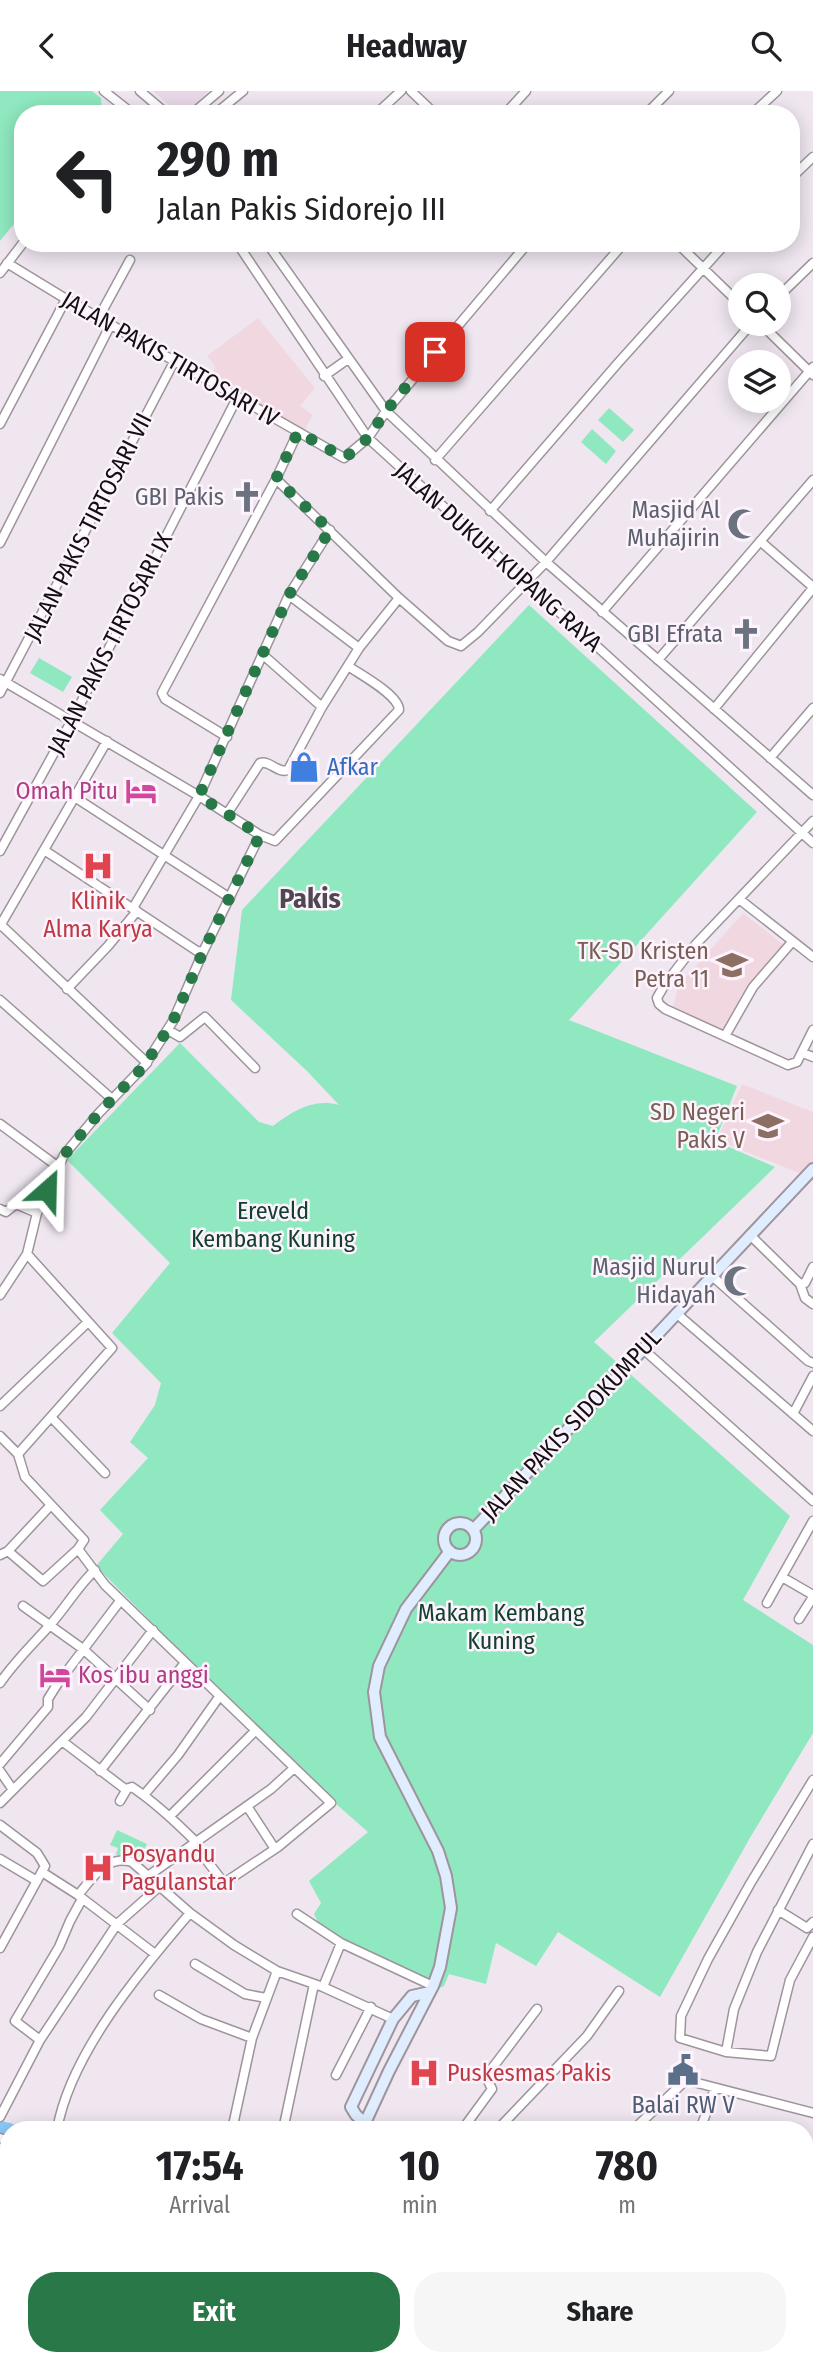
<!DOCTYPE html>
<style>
body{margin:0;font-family:"Fira Sans Condensed",sans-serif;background:#f6f6f6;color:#202124;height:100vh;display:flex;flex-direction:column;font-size:26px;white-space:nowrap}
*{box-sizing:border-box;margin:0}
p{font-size:23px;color:#757577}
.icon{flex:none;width:38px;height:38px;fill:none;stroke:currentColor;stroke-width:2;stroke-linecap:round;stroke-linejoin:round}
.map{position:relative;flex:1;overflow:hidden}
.sheet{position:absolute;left:0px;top:2030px;width:814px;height:245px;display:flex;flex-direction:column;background:#fff;border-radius:28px 28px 0 0;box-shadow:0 4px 18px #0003}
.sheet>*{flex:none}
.banner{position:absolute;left:14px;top:14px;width:786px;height:147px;border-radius:28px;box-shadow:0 4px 18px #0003;background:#fff;color:#202124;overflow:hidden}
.tools{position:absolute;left:728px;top:182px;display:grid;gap:14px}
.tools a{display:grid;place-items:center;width:63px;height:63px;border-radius:50%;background:#fff;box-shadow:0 4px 18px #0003;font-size:35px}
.pin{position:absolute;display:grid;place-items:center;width:60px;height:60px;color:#fff;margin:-30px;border-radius:14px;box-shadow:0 4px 10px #0006}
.me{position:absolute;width:77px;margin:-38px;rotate:25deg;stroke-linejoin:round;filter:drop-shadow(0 0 5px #0008)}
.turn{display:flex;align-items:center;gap:24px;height:147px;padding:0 28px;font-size:32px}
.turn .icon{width:91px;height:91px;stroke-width:2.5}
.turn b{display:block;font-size:49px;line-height:60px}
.eta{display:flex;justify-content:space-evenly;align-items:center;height:119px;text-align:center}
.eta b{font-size:42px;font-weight:700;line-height:49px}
.primary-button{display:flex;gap:14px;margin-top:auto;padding:14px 28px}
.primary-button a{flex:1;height:80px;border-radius:28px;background:#287848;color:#fff;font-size:28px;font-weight:700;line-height:80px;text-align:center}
.primary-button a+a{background:#f6f6f6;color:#202124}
header{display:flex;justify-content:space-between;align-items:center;height:91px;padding:0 28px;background:#fff;font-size:32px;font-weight:700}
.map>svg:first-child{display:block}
.built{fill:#e9d9e8}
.industrial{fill:#f1d8e0}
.green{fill:#8fe8bf}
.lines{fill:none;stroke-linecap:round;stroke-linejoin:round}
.river{stroke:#8ac9f9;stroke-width:18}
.street-casing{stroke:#9d949d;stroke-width:11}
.secondary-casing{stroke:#9d949d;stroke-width:14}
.street{stroke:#fff;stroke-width:8}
.secondary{stroke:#dfedfe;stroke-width:10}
.route{stroke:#287848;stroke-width:12;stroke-dasharray:0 21.6}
.labels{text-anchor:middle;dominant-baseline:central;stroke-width:5;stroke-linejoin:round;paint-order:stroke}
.street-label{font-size:24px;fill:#130f12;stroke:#fdf3fc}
.worship-label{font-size:24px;fill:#5b616d;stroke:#fdf3fc;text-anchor:end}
.shop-label{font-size:24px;fill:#366cbe;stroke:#fdf3fc;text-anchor:start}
.hotel-label{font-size:24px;fill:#b23c85;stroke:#fdf3fc;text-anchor:end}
.health-label{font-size:24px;fill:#be3a42;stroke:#fdf3fc;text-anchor:start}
.education-label{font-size:24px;fill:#785e54;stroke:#fdf3fc;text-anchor:end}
.park-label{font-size:24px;fill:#13402e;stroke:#fdf3fc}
.service-label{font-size:24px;fill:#4e5e75;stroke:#fdf3fc}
.quarter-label{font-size:28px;font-weight:bold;fill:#504850;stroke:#fdf3fc}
</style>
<header><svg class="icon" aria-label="back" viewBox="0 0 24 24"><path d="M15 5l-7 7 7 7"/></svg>Headway<svg class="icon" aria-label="search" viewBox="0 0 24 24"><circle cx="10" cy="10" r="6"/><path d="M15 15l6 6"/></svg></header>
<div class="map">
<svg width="813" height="2275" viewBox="0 0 813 2275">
<rect width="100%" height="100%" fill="#efe6ef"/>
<path class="built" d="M 153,0 L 209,0 L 185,23 L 179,23 Z"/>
<path class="industrial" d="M 258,227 L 315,297 L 300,315 L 313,324 L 303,341 L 257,315 L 213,284 L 215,275 L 207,265 Z
M 743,822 L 784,854 L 741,905 L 726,941 L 673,917 L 678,895 Z
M 742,993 L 813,1021 L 813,1080 L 809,1086 L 717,1049 Z"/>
<path class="green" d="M 0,0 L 92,0 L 101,7 L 102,23 L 23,23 L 23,122 L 0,150 Z
M 609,317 L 634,339 L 623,351 L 598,329 Z
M 592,338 L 616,360 L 606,373 L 581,351 Z
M 529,514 L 757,721 L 569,929 L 737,995 L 715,1050 L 775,1076 L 594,1251 L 790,1425 L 743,1509 L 813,1554 L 813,1642 L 751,1745 L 660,1906 L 558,1841 L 536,1875 L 496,1852 L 486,1893 L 449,1883 L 444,1895 L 435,1899 L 321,1837 L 314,1823 L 321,1812 L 309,1790 L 368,1741 L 302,1683 L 96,1475 L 123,1443 L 100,1419 L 148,1367 L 130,1351 L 155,1314 L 161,1292 L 112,1242 L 170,1172 L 67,1069 L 180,952 L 259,1031 L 273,1035 C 293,1020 313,1007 339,1014 L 308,981 L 231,909 L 242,819 Z
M 39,567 L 72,586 L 63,601 L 30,582 Z
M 117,1739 L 147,1753 L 137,1772 L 116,1763 L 118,1757 L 110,1754 Z"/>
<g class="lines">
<path class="river" d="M 0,2039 L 9,2041"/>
<defs>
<path id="street" d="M 104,0 L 133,23
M 140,0 L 167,23
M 411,0 L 435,23
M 192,23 L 219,0
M 215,23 L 243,0
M 376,23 L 401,0
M 505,23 L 526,0
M 646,23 L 669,0
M 752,23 L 777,0
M 791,87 L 813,66
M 237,152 L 368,347 L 813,752
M 267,152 L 386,320 L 546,471 L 813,704
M 677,152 L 740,213
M 7,172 L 66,208 L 344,367 L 368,347 L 386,320 L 528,152
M 0,182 L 23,152
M 779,205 L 813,172
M 99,226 L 130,169
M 761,233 L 813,284
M 324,285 L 348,268
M 0,333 L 66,208
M 298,341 L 276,388 L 399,507 L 448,550 L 461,555 L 478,541 L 546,471 L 751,233
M 435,369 L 624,152
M 490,420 L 618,272 L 726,152
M 760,450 L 813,496
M 0,452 L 111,233
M 289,504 L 359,557
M 602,521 L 813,276
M 262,563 L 322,616
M 658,569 L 813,389
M 0,588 L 199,705 L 260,744 L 275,750 L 399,619 C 399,604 361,584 348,575
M 0,602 L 175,269
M 714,618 L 813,497
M 227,646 L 165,608 L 162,602 L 276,388
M 770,667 L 813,617
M 73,705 L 230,807
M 227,723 L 260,672 C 270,669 278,683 288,679 L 322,616 L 359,557 L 399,507
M 813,730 L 696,853 L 665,893 L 657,907 L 659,913 L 665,918 L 788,974 L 797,971 L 813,939
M 44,759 L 197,860 L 203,861
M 0,760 L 72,629 L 237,307
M 739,808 L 813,866
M 133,817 L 199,705 L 289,504 L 330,439
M 1,834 L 147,972
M 0,835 L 107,650
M 67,898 L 108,855 L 137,820
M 0,909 L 112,1008
M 168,939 L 180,946 L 205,926 L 255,977
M 725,945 L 753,896 L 792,851
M 803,962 L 813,966
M 0,1033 L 57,1075
M 0,1118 L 6,1121 L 16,1113 L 37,1122
M 750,1144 L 800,1193 L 805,1207 L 813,1213
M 711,1184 L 808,1270 L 813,1272
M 800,1193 L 805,1192 L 813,1176
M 0,1204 L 27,1163 L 37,1122 L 64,1064 L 98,1023 L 145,974 L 173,930 L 203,861 L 260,744
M 676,1222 L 813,1340
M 643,1258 L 813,1410
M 0,1315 L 88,1231
M 793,1323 L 813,1285
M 51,1326 L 105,1382
M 0,1345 L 18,1363 L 25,1386 L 84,1449 L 78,1458 L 105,1494 L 331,1712 L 278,1756 L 224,1792 L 194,1753
M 18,1363 L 112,1257 L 27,1163
M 8,1460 L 43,1490 L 78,1458
M 0,1464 L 8,1460 L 50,1415
M 782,1486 L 813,1504
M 767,1512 L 813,1430
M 23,1515 L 83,1558 L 150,1619
M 799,1528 L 813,1506
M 0,1592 C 15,1570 33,1553 50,1534 C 66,1516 78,1495 95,1479
M 62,1650 L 125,1698 L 132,1696 C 156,1712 176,1731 197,1752
M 0,1673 L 48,1616 L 48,1608 L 58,1592 L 120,1510
M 0,1680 L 13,1699
M 100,1680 L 184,1573
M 813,1689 L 750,1793 L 708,1868 L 681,1925 L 680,1947 L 726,1961 L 771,1965 L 790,1889 L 813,1846
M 144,1704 L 178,1664 L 219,1606
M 120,1710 L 127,1698
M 0,1712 L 86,1626 L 153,1539
M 247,1715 L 275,1758
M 170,1725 L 255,1640
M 0,1734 L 37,1762 L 45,1775 L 0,1857
M 0,1768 L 37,1790
M 42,1781 L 78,1804 L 155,1863
M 148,1785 L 271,1698 L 293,1678
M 78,1804 C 92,1788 106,1763 132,1771 L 190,1822 L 234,1854 L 277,1880 L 323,1896 L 393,1928
M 778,1819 L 807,1837 L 813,1831
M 297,1823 L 341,1852 L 433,1895
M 195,1873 L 245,1903 L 266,1907
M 323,1896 L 341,1852
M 159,1904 L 201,1928 L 252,1947
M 40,1949 L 15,1930 L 59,1856 L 70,1830 L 82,1808
M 726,1961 L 734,1918 L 757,1861 L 813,1753
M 336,1984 L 371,1916
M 0,2026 L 40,1949 L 117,1833 L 160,1795
M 57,2039 C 70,1963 141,1879 190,1822
M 232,2039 L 252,1947 L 277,1880
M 283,2039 L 314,1893
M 462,2039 L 492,1998 L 486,1986 L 487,1984 L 537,1918
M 497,2039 L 587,1945 L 619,1900
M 633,2039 L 686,1989 L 813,2022
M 700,2039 L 715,1997
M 0,2047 L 9,2050
M 805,2093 L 813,2060
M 805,2099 L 813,2104
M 0,2160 L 9,2161
M 0,2260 L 9,2261
M 51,2266 L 125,2275
M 204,2275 L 204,2266
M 473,2275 L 475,2266
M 621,2275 L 622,2266
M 695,2275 L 697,2266
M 769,2275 L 771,2266"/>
<path id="secondary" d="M444 1448a16 16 0 1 1 32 0a16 16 0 1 1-32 0Z
M 474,1438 L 813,1078
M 365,2032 L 356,2024 L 351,2016 L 393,1928 L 412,1905 L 430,1901
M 367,2039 L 365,2032 L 389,1980 L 433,1895 L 440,1876 L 451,1817 L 446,1785 L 438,1760 L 380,1646 L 374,1601 L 379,1575 L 406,1518 L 450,1460
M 322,2275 L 323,2266"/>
</defs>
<use href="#street" class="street-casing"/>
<use href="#secondary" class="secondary-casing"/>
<use href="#street" class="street"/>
<use href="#secondary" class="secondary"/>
</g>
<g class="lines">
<path class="route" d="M 47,1099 L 64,1064 L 98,1023 L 145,974 L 173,930 L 203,861 L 260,744 L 199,705 L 289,504 L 330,439 L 276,388 L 298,341 L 343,366 L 346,366 L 368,347 L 386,320 L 435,261"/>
</g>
<defs>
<symbol id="church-bare" viewBox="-9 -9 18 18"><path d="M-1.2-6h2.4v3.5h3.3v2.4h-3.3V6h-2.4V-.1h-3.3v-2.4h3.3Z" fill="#6b7280" stroke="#fdf3fc" stroke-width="2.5" paint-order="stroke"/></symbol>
<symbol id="mosque-bare" viewBox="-9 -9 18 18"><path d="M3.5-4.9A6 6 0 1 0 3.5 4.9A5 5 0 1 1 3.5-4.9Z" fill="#6b7280" stroke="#fdf3fc" stroke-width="2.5" paint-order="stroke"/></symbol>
<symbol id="shop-bare" viewBox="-9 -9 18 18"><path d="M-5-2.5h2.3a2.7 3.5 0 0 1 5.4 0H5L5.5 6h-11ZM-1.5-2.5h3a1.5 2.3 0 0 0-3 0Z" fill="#3f7fe0" stroke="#fdf3fc" stroke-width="2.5" paint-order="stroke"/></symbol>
<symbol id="hotel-bare" viewBox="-9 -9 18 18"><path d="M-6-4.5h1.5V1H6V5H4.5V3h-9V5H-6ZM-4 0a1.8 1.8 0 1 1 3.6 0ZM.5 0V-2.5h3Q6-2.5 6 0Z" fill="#d1479c" stroke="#fdf3fc" stroke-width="2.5" paint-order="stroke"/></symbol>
<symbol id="hospital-bare" viewBox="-9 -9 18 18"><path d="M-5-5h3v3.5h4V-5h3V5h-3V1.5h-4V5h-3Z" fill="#e0444e" stroke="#fdf3fc" stroke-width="2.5" paint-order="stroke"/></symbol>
<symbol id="school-bare" viewBox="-9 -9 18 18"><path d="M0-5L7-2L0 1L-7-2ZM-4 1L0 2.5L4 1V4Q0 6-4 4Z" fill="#8d6e63" stroke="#fdf3fc" stroke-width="2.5" paint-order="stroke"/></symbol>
<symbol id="civic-bare" viewBox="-9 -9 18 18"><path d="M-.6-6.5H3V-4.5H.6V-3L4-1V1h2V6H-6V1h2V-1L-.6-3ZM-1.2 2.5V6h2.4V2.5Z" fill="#5c6f8a" stroke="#fdf3fc" stroke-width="2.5" paint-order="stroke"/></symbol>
</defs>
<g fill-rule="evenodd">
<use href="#church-bare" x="225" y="384" width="44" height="44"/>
<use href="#mosque-bare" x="721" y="411" width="44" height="44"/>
<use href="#church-bare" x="724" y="521" width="44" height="44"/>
<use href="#shop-bare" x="282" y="654" width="44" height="44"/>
<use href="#hotel-bare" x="119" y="678" width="44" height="44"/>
<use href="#hospital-bare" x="76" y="753" width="44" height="44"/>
<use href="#school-bare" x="710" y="852" width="44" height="44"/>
<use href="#school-bare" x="746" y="1013" width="44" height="44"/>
<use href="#mosque-bare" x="717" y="1168" width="44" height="44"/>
<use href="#hotel-bare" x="33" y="1562" width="44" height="44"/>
<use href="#hospital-bare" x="76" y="1755" width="44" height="44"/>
<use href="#civic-bare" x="661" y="1957" width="44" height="44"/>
<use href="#hospital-bare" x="402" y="1960" width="44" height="44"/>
</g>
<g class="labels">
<g class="street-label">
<text transform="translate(170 268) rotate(30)">JALAN PAKIS TIRTOSARI IV</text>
<text transform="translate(88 436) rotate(-63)">JALAN PAKIS TIRTOSARI VII</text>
<text transform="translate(498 466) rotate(42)">JALAN DUKUH KUPANG RAYA</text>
<text transform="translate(110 553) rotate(-63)">JALAN PAKIS TIRTOSARI IX</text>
<text transform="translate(571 1334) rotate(-47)">JALAN PAKIS SIDOKUMPUL</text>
</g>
<g class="worship-label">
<text x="224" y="406">GBI Pakis</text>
<text x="720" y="419">Masjid Al<tspan x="720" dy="28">Muhajirin</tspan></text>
<text x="723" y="543">GBI Efrata</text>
<text x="716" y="1176">Masjid Nurul<tspan x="716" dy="28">Hidayah</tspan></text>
</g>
<g class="shop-label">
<text x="327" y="676">Afkar</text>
</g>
<g class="hotel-label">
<text x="118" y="700">Omah Pitu</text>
<text x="78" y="1584" text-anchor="start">Kos ibu anggi</text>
</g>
<g class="health-label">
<text x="98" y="810" text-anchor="middle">Klinik<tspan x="98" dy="28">Alma Karya</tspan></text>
<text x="121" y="1763">Posyandu<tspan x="121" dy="28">Pagulanstar</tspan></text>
<text x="447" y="1982">Puskesmas Pakis</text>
</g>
<g class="education-label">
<text x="709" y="860">TK-SD Kristen<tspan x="709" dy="28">Petra 11</tspan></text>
<text x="745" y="1021">SD Negeri<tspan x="745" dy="28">Pakis V</tspan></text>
</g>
<g class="park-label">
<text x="273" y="1120">Ereveld<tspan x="273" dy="28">Kembang Kuning</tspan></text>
<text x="501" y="1522">Makam Kembang<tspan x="501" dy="28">Kuning</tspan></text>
</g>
<g class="service-label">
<text x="683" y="2014">Balai RW V</text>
</g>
<g class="quarter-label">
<text x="310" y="807">Pakis</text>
</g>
</g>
</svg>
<div class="tools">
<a><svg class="icon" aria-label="search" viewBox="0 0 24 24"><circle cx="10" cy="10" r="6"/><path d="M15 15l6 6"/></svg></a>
<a><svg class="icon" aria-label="layers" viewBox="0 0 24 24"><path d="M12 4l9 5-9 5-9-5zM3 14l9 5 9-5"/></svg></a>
</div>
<div class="pin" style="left:435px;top:261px;background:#d93025"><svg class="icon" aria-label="arrive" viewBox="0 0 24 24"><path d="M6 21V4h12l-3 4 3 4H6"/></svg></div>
<svg class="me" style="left:47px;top:1099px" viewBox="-20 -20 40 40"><path d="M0-17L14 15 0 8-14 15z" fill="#287848" stroke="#fff" stroke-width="4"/></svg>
<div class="banner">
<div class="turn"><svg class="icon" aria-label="left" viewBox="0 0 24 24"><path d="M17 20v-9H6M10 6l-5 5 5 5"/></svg><div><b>290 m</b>Jalan Pakis Sidorejo III</div></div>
</div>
<section class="sheet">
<div class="eta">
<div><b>17:54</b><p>Arrival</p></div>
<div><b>10</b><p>min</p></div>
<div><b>780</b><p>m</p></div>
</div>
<div class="primary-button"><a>Exit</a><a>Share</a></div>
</section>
</div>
